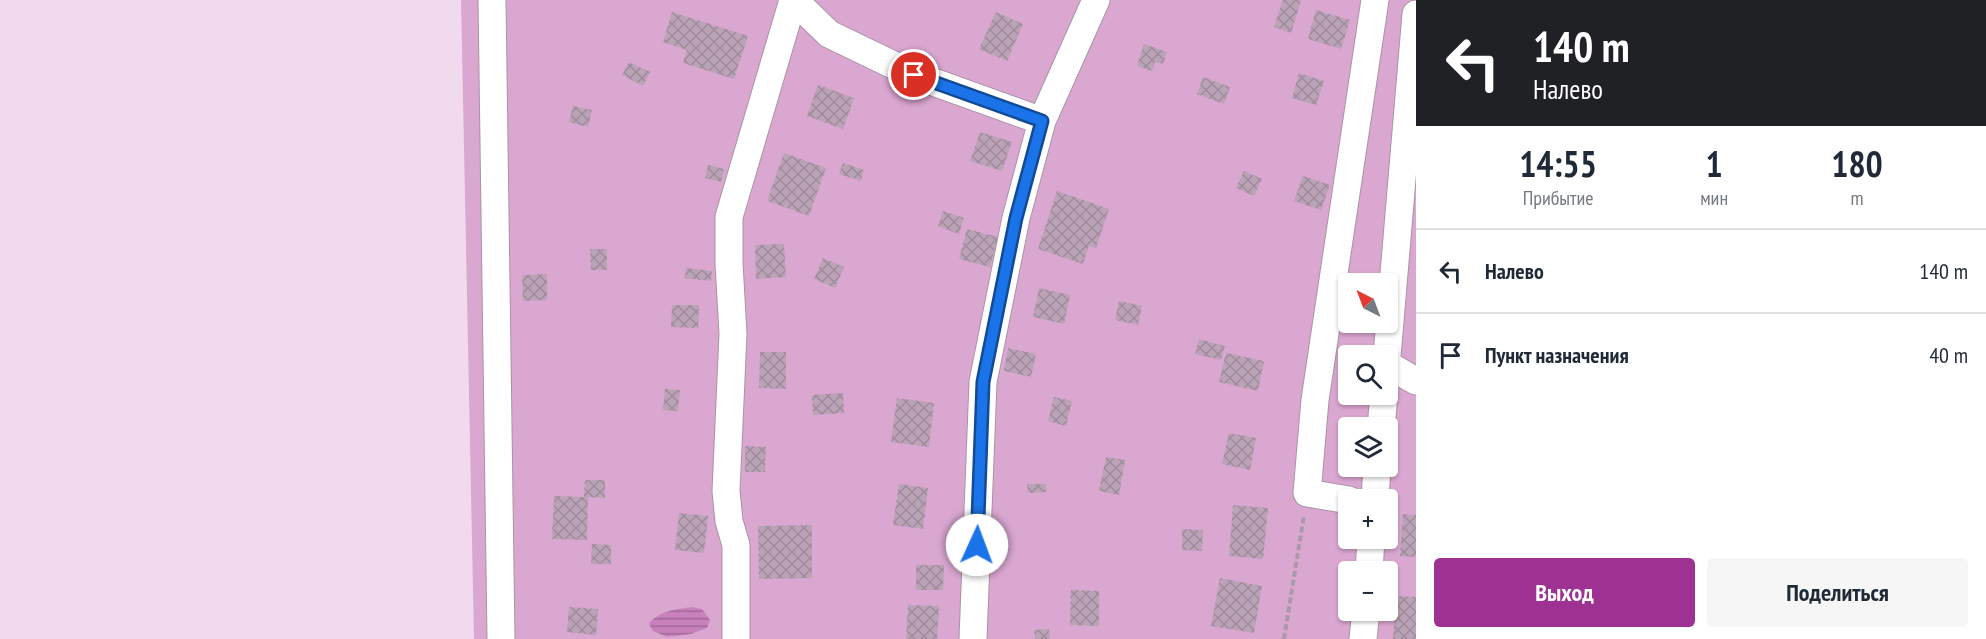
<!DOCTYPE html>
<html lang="ru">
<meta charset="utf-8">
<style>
body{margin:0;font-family:"PT Sans Narrow",sans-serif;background:#f6f6f7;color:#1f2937;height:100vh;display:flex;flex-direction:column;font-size:22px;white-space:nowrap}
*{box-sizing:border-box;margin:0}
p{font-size:20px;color:#747a83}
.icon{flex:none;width:33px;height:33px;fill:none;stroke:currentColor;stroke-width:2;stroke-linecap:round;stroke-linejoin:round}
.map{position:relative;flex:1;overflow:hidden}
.panel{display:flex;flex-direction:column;background:#fff;width:570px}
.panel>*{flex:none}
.guide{background:#202124;color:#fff;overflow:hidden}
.needle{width:39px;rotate:318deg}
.buttons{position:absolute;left:1338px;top:273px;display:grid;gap:12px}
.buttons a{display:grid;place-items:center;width:60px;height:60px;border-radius:6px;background:#fff;box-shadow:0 2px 4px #0004;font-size:30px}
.pin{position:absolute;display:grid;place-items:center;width:51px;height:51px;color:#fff;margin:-26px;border:3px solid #fff;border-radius:50%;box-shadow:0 2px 6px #0007}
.me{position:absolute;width:66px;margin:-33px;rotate:2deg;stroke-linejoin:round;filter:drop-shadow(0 0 4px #0008)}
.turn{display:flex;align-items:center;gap:21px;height:126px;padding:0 18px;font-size:27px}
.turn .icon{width:78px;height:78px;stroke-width:2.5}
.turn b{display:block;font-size:42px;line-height:51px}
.eta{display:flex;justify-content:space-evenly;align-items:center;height:102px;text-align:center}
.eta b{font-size:36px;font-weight:800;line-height:42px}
.cta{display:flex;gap:12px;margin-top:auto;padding:12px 18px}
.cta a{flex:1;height:69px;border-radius:6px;background:#9e3292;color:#fff;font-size:24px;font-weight:800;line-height:69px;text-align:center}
.cta a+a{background:#f6f6f7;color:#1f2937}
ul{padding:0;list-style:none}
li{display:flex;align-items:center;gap:18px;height:84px;padding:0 18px;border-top:2px solid #e0e1e3}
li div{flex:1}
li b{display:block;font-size:22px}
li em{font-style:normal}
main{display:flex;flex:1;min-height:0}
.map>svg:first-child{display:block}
.green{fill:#daa7d1;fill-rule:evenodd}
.water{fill:url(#water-rules)}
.building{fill:url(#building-cross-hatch)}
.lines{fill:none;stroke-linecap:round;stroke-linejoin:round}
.minor-casing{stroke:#aa93a6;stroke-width:29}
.path{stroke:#ab98a8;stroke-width:4;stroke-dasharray:6 3;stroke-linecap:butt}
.minor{stroke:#fff;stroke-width:27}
.route-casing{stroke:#114b97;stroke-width:15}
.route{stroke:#1a73e8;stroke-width:10}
</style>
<main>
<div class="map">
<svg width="1416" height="639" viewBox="0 0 1416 639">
<defs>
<pattern id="water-rules" width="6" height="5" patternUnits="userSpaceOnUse" patternTransform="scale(1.5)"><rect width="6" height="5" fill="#c881bd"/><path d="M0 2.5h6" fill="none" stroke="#a26899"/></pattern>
<pattern id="building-cross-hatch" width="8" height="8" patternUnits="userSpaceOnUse" patternTransform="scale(1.5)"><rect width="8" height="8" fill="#baa3b6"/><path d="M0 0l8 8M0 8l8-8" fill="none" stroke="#9f8b9c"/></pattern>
</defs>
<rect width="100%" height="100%" fill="#f2daee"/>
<path class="green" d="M 461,0 L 1416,0 L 1416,639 L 474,639 ZM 1348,284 L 1388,284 L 1388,322 L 1348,322 ZM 1348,356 L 1388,356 L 1388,394 L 1348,394 ZM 1348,428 L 1388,428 L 1388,466 L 1348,466 ZM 1348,500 L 1388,500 L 1388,538 L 1348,538 ZM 1348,572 L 1388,572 L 1388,610 L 1348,610 Z"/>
<path class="water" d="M 692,607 L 702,609 L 710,620 L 707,628 L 691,634 L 667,637 L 653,631 L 649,624 C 658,611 677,609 692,607 Z"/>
<path class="building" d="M 1283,0 L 1301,0 L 1291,33 L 1274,27 Z
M 1316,10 L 1350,20 L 1341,49 L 1308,39 Z
M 672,12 L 748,36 L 734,79 L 683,63 L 687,50 L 663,42 Z
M 996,12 L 1023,24 L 1007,61 L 979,49 Z
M 1144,44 L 1167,52 L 1163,64 L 1155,62 L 1152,71 L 1137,66 Z
M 629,62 L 650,72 L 643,86 L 622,75 Z
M 1299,73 L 1324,81 L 1316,105 L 1292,98 Z
M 1203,77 L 1230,87 L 1224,104 L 1197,94 Z
M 818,85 L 854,98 L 843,129 L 807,116 Z
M 573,106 L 592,110 L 588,127 L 569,122 Z
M 980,132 L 1012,142 L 1002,171 L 970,161 Z
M 784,153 L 826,168 L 809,216 L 767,201 Z
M 843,163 L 864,170 L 861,181 L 839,174 Z
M 708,165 L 724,169 L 721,182 L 705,178 Z
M 1244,171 L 1262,179 L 1254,196 L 1236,188 Z
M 1303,176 L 1330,185 L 1321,210 L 1294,201 Z
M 1057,191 L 1109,209 L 1096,248 L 1089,246 L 1083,264 L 1038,249 Z
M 943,211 L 964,218 L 959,234 L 938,226 Z
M 967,229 L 998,237 L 990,267 L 959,259 Z
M 784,244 L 786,277 L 756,279 L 755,245 Z
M 590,249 L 607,249 L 607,270 L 591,270 Z
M 823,258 L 844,267 L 835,288 L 814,279 Z
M 686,268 L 712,271 L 711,281 L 685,278 Z
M 547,274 L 547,300 L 523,301 L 522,275 Z
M 1039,288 L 1070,295 L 1064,324 L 1033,317 Z
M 1119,301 L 1142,306 L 1138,325 L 1115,320 Z
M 672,305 L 699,305 L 698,328 L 671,327 Z
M 1199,339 L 1225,346 L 1221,360 L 1195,354 Z
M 1008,348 L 1036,354 L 1031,377 L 1004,371 Z
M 760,352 L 786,352 L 786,389 L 759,388 Z
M 1226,353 L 1264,361 L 1258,391 L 1219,382 Z
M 665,389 L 680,390 L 678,411 L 663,410 Z
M 843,393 L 844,413 L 813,415 L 812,395 Z
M 1054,397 L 1072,401 L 1066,426 L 1048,421 Z
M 897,398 L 934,403 L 929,447 L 891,442 Z
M 1229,433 L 1256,438 L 1250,470 L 1222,464 Z
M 745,446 L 766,447 L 765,472 L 745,472 Z
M 1106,457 L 1125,460 L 1119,495 L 1099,491 Z
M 585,480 L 605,480 L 605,498 L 588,497 L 587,540 L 552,539 L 554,496 L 584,497 Z
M 899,484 L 928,488 L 923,529 L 893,525 Z
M 1027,484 L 1046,484 L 1046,492 L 1028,493 Z
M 1233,505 L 1268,508 L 1263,559 L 1229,556 Z
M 679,513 L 708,516 L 704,553 L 675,550 Z
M 1403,514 L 1416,515 L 1416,557 L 1400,556 Z
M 812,525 L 812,578 L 759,579 L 758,526 Z
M 1182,529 L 1203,530 L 1202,551 L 1182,550 Z
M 592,544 L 611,545 L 611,564 L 591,564 Z
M 916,565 L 944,565 L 943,590 L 916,590 Z
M 1220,578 L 1262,586 L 1254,633 L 1211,626 Z
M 1071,590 L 1099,591 L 1099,626 L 1070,625 Z
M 1396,596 L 1416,597 L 1416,639 L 1393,639 Z
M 908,605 L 939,606 L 937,639 L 906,639 Z
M 569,607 L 598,609 L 596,635 L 567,632 Z
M 1049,629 L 1050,639 L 1035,639 L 1034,630 Z"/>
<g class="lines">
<defs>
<path id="minor" d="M 492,0 L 501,639
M 794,0 L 829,34 L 914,75 L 1042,121
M 1387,356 L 1416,14
M 1388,365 L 1416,381
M 1381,428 L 1384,394
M 1349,500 L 1307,493 L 1315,400 L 1375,0
M 1375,500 L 1377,466
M 1369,572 L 1371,538
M 736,639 L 736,545 L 729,521 L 726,491 L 733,334 L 729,263 L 729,217 L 793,0
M 973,639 L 983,382 L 1016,218 L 1042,121 L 1096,0
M 1363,639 L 1366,610"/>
</defs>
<use href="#minor" class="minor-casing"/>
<path class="path" d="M 1284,639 L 1304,515"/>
<use href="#minor" class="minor"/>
</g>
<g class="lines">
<defs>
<path id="route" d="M 914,75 L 1042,121 L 1016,218 L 983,382 L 977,545"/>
</defs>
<use href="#route" class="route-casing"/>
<use href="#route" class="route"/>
</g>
</svg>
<div class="buttons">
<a><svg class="needle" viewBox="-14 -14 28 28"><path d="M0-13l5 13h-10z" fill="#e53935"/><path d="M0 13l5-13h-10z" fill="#747a83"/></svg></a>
<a><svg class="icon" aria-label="search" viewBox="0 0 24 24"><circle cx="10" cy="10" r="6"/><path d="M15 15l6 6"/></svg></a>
<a><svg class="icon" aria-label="layers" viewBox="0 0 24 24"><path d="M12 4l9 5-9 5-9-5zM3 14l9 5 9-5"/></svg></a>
<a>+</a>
<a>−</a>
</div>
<div class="pin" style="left:914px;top:75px;background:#d93025"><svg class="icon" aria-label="arrive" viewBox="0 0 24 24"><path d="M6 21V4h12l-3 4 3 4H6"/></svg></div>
<svg class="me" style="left:977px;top:545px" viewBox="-20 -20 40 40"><circle r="19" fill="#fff"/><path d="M0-13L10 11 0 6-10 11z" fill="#1a73e8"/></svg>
</div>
<section class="panel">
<div class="guide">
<div class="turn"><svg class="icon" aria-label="left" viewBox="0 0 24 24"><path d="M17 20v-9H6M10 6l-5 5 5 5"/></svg><div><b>140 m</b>Налево</div></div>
</div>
<div class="eta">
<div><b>14:55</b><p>Прибытие</p></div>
<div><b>1</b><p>мин</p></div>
<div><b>180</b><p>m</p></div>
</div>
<ul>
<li><svg class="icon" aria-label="left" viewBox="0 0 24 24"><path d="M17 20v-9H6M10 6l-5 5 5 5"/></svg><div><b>Налево</b></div><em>140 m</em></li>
<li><svg class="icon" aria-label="arrive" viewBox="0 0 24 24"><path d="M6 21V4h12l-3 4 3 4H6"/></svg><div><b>Пункт назначения</b></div><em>40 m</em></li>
</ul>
<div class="cta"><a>Выход</a><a>Поделиться</a></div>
</section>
</main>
